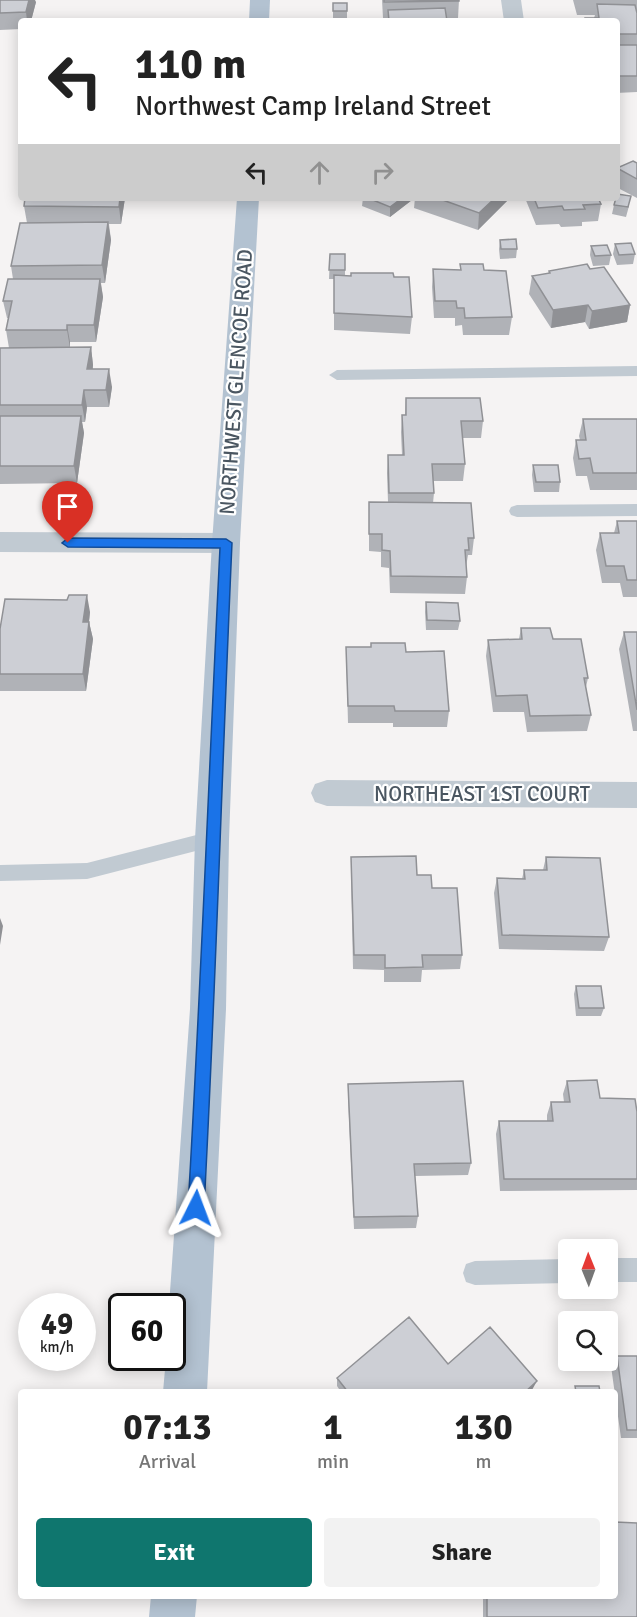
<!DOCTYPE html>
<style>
body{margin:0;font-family:Signika,sans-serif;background:#f2f2f2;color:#222;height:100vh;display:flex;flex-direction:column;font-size:22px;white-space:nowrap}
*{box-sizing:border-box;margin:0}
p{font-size:20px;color:#767676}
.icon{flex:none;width:33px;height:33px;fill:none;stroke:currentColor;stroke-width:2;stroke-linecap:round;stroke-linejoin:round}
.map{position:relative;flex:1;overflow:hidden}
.side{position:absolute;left:18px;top:1389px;width:600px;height:210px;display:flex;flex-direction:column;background:#fff;border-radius:6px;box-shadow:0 3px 15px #0003}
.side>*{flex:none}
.hud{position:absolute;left:18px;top:18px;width:602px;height:183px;border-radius:6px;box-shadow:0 3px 15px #0003;background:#fff;color:#222;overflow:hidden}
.needle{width:39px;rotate:359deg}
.fabs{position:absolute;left:558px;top:1239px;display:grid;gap:12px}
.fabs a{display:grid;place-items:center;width:60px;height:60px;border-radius:6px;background:#fff;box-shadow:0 3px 15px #0003;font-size:30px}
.speed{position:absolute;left:18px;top:1293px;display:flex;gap:12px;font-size:30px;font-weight:700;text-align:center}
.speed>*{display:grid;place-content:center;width:78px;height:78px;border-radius:50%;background:#fff;box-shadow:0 3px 15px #0003;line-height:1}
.speed small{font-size:15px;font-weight:400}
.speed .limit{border:3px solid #111;border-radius:9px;background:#fff;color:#111}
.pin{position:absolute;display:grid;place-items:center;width:51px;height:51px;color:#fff;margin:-62px -26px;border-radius:50% 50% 50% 0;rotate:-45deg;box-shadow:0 0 6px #0007}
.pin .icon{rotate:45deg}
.me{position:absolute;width:66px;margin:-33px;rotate:3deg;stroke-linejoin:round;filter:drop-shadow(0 0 4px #0008)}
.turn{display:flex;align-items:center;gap:21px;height:126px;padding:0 18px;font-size:27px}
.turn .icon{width:78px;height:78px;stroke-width:2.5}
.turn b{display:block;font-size:42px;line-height:51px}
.lanes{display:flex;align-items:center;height:57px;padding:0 18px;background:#0003;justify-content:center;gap:30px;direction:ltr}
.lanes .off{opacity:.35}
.eta{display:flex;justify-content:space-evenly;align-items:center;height:102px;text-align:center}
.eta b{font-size:36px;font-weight:700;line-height:42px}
.cta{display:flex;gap:12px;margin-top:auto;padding:12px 18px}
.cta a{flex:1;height:69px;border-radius:6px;background:#0f766e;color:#fff;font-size:24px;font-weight:700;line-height:69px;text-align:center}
.cta a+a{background:#f2f2f2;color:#222}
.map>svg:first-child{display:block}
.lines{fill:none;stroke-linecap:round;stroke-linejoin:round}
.lane{fill:#c1cad2;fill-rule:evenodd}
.street{fill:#c1cad2;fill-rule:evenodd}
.primary{fill:#b3c2d1;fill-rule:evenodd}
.wall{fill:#b0b2b7}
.shaded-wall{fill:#909195}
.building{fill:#cdcfd5;stroke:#909195;stroke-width:1.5}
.route{fill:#1a73e8;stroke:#114b97;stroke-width:1.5}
.labels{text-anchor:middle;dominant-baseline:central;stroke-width:4.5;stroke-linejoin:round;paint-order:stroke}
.street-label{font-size:21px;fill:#4a5661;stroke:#fff}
</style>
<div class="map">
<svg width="637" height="1617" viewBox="0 0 637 1617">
<rect width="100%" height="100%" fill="#f5f3f3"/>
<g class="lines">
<path class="lane" d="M 637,366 L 637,376 L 337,380 L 329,375 L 337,370 Z
M 637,504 L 637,516 L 517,517 L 511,515 L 509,511 L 511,507 L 517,505 Z
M 212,831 L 219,833 L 222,839 L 219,845 L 87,879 L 0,881 L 0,865 L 87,863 Z
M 608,1258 L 637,1258 L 637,1282 L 608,1282 Z
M 568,1259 L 568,1283 L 475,1285 L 466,1282 L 463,1273 L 466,1264 L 475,1261 Z"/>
<path class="street" d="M 501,0 L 521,0 L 524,21 L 504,21 Z
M 0,532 L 226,533 L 236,536 L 240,543 L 236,550 L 226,553 L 0,552 Z
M 327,780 L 637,782 L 637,808 L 327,806 L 315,802 L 311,793 L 315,784 Z"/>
<path class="primary" d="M 250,0 L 270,0 L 269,21 L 249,21 Z
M 237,198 L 259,198 L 240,543 L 229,839 L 226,1009 L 207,1392 L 163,1392 L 166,1358 L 172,1358 L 172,1306 L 169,1306 L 190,1009 L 195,839 L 212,543 Z
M 151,1596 L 197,1596 L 195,1617 L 149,1617 Z"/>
</g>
<path class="wall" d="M 0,0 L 36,2 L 31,21 L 21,21 L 21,29 L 0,30 Z
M 382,0 L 459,0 L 458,18 L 388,21 L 388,18 L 383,18 Z
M 573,0 L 637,0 L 637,92 L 616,93 L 616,21 L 584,21 L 585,18 L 594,18 L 595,15 L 577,15 Z
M 333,3 L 347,3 L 347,20 L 333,20 Z
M 637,163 L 637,198 L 616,187 L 617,168 Z
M 25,198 L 125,198 L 121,224 L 109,224 L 111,240 L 105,283 L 101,283 L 103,297 L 96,342 L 70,342 L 70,348 L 9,348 L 6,330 L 8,318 L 7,318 L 3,301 L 13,279 L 11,266 L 27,223 L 24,206 Z
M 363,198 L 412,198 L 412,200 L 390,217 L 362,206 Z
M 415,198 L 508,198 L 507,201 L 478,230 L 414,208 Z
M 525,198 L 598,198 L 601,204 L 598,221 L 582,222 L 582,226 L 561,227 L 559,224 L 536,225 Z
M 614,205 L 629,206 L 626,217 L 612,214 Z
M 500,240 L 517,249 L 516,258 L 500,259 L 499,249 Z
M 615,244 L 635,254 L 633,264 L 617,265 L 613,254 Z
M 591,246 L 611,255 L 609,265 L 593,266 L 590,255 Z
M 330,254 L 345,254 L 345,276 L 394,277 L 412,317 L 410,334 L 334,330 L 334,279 L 329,279 Z
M 460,264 L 484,270 L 512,317 L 509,335 L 463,335 L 462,325 L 455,326 L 455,318 L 434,318 L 432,287 L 433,269 L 460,270 Z
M 590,269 L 630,305 L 627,322 L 589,329 L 585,322 L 551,328 L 529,294 L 532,276 L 548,274 L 549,271 Z
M 91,347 L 93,365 L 93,369 L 112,387 L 109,407 L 87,407 L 85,422 L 82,422 L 84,433 L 77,483 L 0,484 L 0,348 Z
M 406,398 L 483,421 L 481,438 L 462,438 L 465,464 L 463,481 L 433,481 L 434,493 L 433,503 L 474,538 L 472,555 L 468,555 L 466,567 L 467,577 L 465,594 L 390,593 L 389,568 L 381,567 L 381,552 L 369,551 L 369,502 L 388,502 L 387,473 L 388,455 L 402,455 L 401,432 L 402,415 L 405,415 Z
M 583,419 L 637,419 L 637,490 L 590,490 L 587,476 L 576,476 L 573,458 L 576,440 L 580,440 L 579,436 Z
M 533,465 L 560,482 L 559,492 L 534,492 L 532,475 Z
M 617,521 L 637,521 L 637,597 L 623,597 L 620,583 L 602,583 L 596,550 L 600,533 L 614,533 Z
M 426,602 L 460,621 L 458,630 L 426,630 L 425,612 Z
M 90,612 L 89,622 L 93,639 L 86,691 L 0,691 L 0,629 Z
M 521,628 L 553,639 L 588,678 L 586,687 L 591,715 L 587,731 L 527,732 L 524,712 L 493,712 L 486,656 L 488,640 L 519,639 Z
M 624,632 L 637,632 L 637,731 L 633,731 L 619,649 Z
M 346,647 L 406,652 L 449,711 L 447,727 L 393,727 L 393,723 L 348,723 Z
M 351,857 L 417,875 L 432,888 L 462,955 L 460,969 L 422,970 L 421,982 L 384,982 L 384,970 L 353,969 L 351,872 Z
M 546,857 L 609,937 L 604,951 L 499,949 L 494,893 L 497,878 L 522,879 L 524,870 L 543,870 Z
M 576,986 L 604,1008 L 601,1016 L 576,1016 L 574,994 Z
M 567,1081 L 600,1098 L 637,1112 L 637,1190 L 500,1191 L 496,1134 L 499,1121 L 547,1121 L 547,1115 L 551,1102 L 564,1102 L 563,1094 Z
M 348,1084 L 471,1163 L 468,1175 L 415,1176 L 418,1216 L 416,1228 L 354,1229 L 348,1097 Z
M 617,1356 L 637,1356 L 637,1438 L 621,1438 L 611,1366 Z
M 448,1364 L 532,1390 L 530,1392 L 341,1392 L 337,1386 L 337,1378 Z
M 483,1596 L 615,1596 L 637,1617 L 483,1617 Z"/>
<path class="shaded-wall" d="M 29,0 L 35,0 L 36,2 L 31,21 L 27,21 L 26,12 Z
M 120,198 L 125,198 L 121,224 L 119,207 Z
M 402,198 L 412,198 L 412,200 L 390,217 L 390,207 Z
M 495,198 L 508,198 L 507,201 L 478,230 L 479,213 Z
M 108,222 L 111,240 L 105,283 L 102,265 Z
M 100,279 L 103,297 L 96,342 L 94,325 Z
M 588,305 L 585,322 L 551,328 L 553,310 Z
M 630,305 L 627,322 L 589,329 L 592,311 Z
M 67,325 L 70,342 L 70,348 L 67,330 Z
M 91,347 L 93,365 L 90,387 L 87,369 Z
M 109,369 L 112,387 L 109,407 L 106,390 Z
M 84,390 L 87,407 L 85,422 L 82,405 Z
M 81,416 L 84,433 L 77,483 L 74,466 Z
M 87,595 L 90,612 L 87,639 L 83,622 Z
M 89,622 L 93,639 L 86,691 L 83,674 Z
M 0,918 L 3,926 L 0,945 Z
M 537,1381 L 532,1390 L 530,1392 L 525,1392 Z"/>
<path class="building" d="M 0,0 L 29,0 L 26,12 L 0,13 Z
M 384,0 L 459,0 L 459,1 L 384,2 Z
M 333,3 L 347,3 L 347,11 L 333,11 Z
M 597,4 L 635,5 L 637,13 L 637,34 L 616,34 L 616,21 L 585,21 L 585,18 L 599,18 Z
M 445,8 L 447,21 L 389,21 L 388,10 Z
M 616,45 L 637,45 L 637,76 L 616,76 Z
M 633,161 L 637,163 L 637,179 L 617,168 Z
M 617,194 L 631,196 L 628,207 L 614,205 Z
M 25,198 L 120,198 L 119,207 L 24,206 Z
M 368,198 L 402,198 L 390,207 Z
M 437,198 L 495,198 L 479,213 Z
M 534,198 L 598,198 L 601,204 L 583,205 L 585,209 L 564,210 L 562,206 L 538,208 Z
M 108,222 L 102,265 L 11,266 L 20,223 Z
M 516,239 L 517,249 L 501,249 L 500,240 Z
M 631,243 L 635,254 L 619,255 L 615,244 Z
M 607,245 L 611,255 L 595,256 L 591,246 Z
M 330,254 L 345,254 L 345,270 L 329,270 Z
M 460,264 L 483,264 L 484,270 L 506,271 L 512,317 L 465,318 L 464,308 L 457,308 L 456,301 L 435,301 L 433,269 L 461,270 Z
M 587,264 L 590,269 L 604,267 L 630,305 L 592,311 L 588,305 L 553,310 L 532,276 L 550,273 L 549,271 Z
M 351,273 L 393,273 L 394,277 L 409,277 L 412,317 L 334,313 L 334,275 L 351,276 Z
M 8,279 L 100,279 L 94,325 L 67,325 L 67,330 L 6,330 L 12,301 L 3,301 Z
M 91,347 L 87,369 L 109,369 L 106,390 L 84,390 L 82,405 L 0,405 L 0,348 Z
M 406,398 L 480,398 L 483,421 L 461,421 L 465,464 L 432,464 L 434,493 L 389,493 L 388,455 L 404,455 L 402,415 L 406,415 Z
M 0,416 L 81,416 L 74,466 L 0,466 Z
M 583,419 L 637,419 L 637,473 L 593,473 L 590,458 L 579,459 L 576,440 L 586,440 Z
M 533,465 L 558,465 L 560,482 L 536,482 Z
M 369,502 L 471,503 L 474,538 L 468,538 L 469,550 L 465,550 L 467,577 L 391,576 L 390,551 L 382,550 L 382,534 L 369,534 Z
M 617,521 L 637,521 L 637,580 L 627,580 L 624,566 L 606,566 L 600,533 L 619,533 Z
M 69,595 L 87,595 L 83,622 L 89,622 L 83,674 L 0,674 L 0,629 L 5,599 L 67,600 Z
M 426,602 L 458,603 L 460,621 L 427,620 Z
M 521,628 L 550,628 L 553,639 L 581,639 L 588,678 L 584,678 L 591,715 L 530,716 L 527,695 L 496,696 L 488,640 L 522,639 Z
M 624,632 L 637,632 L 637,710 Z
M 371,643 L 405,643 L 406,652 L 444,651 L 449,711 L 395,711 L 394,706 L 348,706 L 346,647 L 371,647 Z
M 416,856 L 417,875 L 431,875 L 432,888 L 457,888 L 462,955 L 422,955 L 423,967 L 385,968 L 385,955 L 354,955 L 351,857 Z
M 546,857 L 600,858 L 609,937 L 502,935 L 497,878 L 525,879 L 524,870 L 547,870 Z
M 576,986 L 601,986 L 604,1008 L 579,1008 Z
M 597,1080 L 600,1098 L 635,1099 L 637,1112 L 637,1179 L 504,1179 L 499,1121 L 553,1121 L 551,1102 L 570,1102 L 567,1081 Z
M 463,1081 L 471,1163 L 414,1164 L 418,1216 L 354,1217 L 348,1084 Z
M 409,1317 L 448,1364 L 490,1327 L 537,1381 L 525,1392 L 348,1392 L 337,1378 Z
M 617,1356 L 637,1356 L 637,1430 L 627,1430 Z
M 575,1386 L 599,1386 L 600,1392 L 576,1392 Z
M 615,1522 L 637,1523 L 637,1617 L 487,1617 L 487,1596 L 615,1596 Z"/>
<path class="route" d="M 68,538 L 226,539 L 232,543 C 222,765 216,987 204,1208 L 202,1214 L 196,1216 L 190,1214 L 188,1208 C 201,988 209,768 220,548 L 68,547 L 62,543 Z"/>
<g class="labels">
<g class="street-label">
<text transform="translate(236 382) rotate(-86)">NORTHWEST GLENCOE ROAD</text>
<text x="482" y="794">NORTHEAST 1ST COURT</text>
</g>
</g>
</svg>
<div class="fabs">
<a><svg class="needle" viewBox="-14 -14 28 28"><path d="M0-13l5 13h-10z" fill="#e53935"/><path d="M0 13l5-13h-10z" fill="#767676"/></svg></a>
<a><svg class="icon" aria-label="search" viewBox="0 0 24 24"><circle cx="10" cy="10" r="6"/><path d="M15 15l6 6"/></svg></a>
</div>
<div class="speed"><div>49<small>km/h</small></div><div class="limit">60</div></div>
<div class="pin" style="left:68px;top:543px;background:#d93025"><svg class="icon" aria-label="arrive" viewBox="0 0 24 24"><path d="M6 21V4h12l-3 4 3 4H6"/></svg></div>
<svg class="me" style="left:196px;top:1208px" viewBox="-20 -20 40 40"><path d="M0-17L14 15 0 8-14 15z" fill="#1a73e8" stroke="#fff" stroke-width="4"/></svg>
<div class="hud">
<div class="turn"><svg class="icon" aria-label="left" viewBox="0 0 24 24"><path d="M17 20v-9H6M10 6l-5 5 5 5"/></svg><div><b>110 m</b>Northwest Camp Ireland Street</div></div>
<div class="lanes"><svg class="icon" aria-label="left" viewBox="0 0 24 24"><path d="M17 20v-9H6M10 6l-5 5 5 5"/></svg><svg class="icon off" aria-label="ahead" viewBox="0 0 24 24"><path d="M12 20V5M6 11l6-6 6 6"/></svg><svg class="icon off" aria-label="right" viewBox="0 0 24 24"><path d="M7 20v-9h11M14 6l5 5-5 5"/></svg></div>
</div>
<section class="side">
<div class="eta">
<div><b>07:13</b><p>Arrival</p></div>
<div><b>1</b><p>min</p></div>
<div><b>130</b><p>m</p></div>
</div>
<div class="cta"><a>Exit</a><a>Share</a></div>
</section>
</div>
